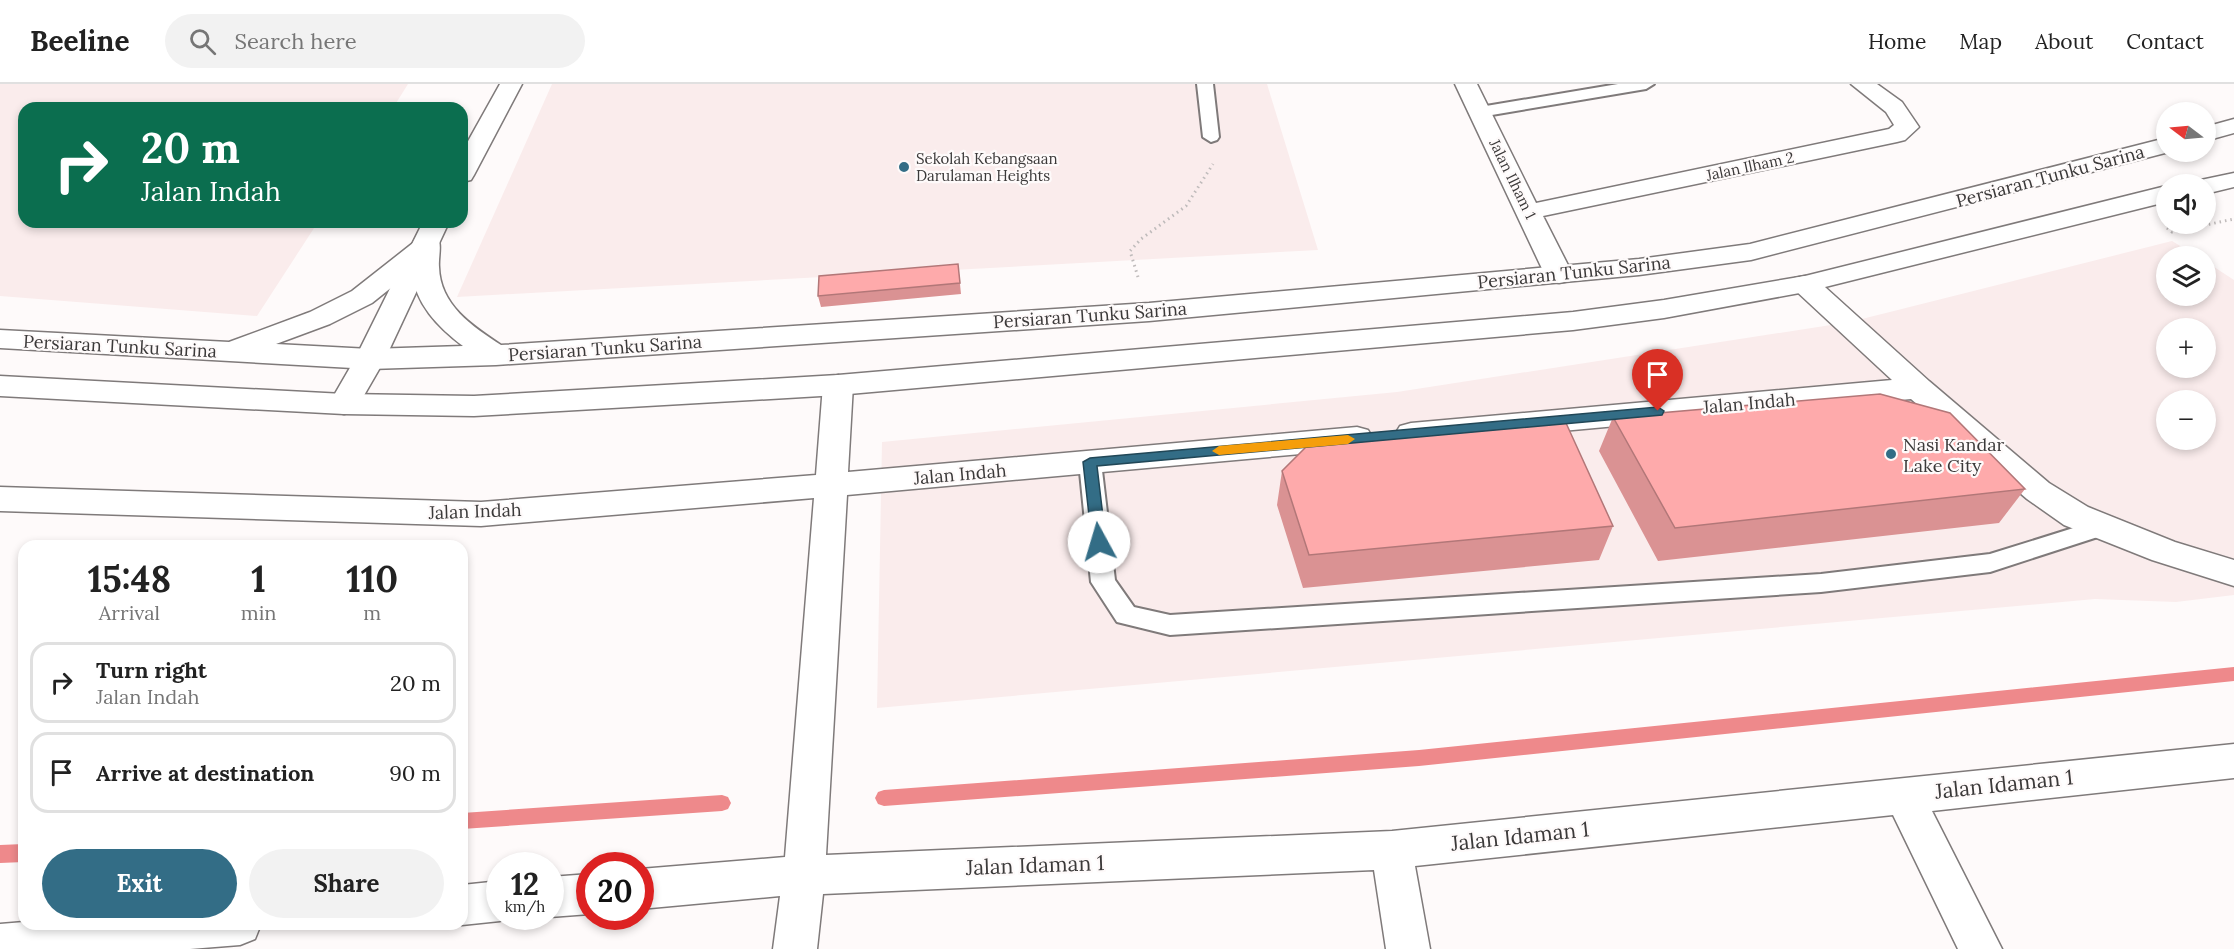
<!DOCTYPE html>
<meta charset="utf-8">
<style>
body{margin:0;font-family:Lora,serif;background:#f2f2f2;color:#222;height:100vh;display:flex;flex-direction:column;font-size:22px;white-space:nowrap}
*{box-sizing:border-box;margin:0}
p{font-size:20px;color:#767676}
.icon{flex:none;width:33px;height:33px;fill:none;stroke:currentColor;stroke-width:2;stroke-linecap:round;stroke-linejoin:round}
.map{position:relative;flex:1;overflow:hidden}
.details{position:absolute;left:18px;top:456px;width:450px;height:390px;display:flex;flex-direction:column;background:#fff;border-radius:18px;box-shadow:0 3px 9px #0003}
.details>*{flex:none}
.hud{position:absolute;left:18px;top:18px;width:450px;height:126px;border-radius:18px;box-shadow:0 3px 9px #0003;background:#0b6e4f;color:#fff;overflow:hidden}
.needle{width:39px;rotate:286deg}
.buttons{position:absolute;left:2156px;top:18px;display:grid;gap:12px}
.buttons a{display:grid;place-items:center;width:60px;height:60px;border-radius:50%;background:#fff;box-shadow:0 3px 9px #0003;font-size:30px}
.speed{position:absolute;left:486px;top:768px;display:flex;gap:12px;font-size:30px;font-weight:700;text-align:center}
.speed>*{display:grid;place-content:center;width:78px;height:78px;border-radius:50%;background:#fff;box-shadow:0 3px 9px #0003;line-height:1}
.speed small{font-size:15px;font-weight:400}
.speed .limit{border:9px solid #d22;background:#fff;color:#111}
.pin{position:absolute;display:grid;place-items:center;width:51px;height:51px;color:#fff;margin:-62px -26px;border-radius:50% 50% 50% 0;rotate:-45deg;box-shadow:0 0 6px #0007}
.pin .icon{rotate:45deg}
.me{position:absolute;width:66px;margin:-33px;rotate:354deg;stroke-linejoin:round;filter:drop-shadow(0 0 4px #0008)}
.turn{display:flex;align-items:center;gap:21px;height:126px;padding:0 24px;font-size:27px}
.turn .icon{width:78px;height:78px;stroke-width:2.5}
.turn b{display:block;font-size:42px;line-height:51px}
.eta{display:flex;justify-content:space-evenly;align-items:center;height:102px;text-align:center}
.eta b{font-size:36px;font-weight:800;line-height:42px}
.primary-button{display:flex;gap:12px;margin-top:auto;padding:12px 24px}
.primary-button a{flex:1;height:69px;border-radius:36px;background:#336d86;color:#fff;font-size:24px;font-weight:800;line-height:69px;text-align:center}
.primary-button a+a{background:#f2f2f2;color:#222}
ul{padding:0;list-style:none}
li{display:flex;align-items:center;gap:18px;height:81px;margin:0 12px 9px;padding:0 12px;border:3px solid #e0e0e0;border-radius:18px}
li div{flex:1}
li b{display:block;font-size:22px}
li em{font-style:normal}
header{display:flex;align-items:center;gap:36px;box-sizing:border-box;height:84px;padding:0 30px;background:#fff;border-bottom:2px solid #e0e0e0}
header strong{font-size:28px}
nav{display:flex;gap:33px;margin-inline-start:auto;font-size:21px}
.search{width:420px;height:54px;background:#f2f2f2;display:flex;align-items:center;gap:15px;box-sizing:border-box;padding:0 21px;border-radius:33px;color:#767676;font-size:22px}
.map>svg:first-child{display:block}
.built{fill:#faecec;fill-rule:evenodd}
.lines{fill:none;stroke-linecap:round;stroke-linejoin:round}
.stream{fill:#ee898b;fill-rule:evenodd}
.service-casing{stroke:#7f7a7a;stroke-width:4}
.minor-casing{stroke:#7f7a7a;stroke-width:3}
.tertiary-casing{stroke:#7f7a7a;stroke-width:3}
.path{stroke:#bfbbbb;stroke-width:3;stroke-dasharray:1.5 4;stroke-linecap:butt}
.service{fill:#fff;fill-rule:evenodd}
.minor{fill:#fff;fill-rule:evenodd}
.tertiary{fill:#fff;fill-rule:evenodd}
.wall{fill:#da9293}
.building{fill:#feaaab;stroke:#b27778;stroke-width:1.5}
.route{fill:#336d86;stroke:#214757;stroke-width:1.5}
.slow{fill:#f59e0b}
.poi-dot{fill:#336d86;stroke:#fefafa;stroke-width:2}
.labels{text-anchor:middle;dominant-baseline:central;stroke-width:4.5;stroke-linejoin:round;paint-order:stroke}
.far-poi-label{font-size:15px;fill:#3b3939;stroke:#fefafa;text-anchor:start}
.far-street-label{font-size:15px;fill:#3b3939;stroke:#fefafa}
.street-label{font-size:18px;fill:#3b3939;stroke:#fefafa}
.poi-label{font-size:18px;fill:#3b3939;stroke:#fefafa;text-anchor:start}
.near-street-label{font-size:21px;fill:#3b3939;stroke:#fefafa}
</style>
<header>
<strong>Beeline</strong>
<div class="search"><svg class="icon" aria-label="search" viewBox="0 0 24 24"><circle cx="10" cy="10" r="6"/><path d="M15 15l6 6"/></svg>Search here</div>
<nav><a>Home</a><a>Map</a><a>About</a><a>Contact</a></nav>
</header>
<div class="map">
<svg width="2234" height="865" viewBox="0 0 2234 865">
<rect width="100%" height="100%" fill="#fefafa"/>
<path class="built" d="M 0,0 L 408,0 L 393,24 L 24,24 L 24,138 L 318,138 L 257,232 L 0,212 Z
M 552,0 L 1267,0 L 1318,166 L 457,213 Z
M 2172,157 L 2197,172 L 2166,172 L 2166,212 L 2205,212 L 2205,177 L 2234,196 L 2234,511 L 2176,518 L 2095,515 L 877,624 L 882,358 L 1397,308 L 1850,238 ZM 2166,244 L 2205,244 L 2205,284 L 2166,284 ZM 2166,316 L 2205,316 L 2205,356 L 2166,356 Z"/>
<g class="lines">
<path class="stream" d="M 2234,583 L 2234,597 L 1419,682 L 884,722 L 878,720 L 875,714 L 878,708 L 884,706 L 1419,666 Z
M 722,711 L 728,713 L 731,719 L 728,725 L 722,727 L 462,745 L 462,729 Z
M 24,760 L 24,778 L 0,779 L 0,761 Z"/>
<defs>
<path id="service" d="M 1197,0 L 1213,0 L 1219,53 L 1217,56 L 1211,58 L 1203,53 Z
M 1618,0 L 1654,0 L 1646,5 L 1480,33 L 1472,28 L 1480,23 Z
M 1090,370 L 1098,373 L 1101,378 L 1115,496 L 1134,523 L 1170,531 L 1821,490 L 1990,470 L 2102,435 L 2110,437 L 2113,443 L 2110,449 L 1990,488 L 1821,508 L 1170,551 L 1117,538 L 1091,498 L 1079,378 L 1082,373 Z"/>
<path id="minor" d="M 500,0 L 522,0 L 474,91 L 471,96 L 462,98 L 462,68 Z
M 1455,0 L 1477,0 L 1536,119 L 1889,45 L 1894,41 L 1886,28 L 1851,0 L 1877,0 L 1902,18 L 1919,43 L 1905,56 L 1897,58 L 1543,132 L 1573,191 L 1569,197 L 1559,199 L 1549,197 L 1545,191 Z
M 423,138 L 449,138 L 385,275 L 355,327 L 344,330 L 333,327 L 329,320 L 355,275 Z
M 1805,192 L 1815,194 L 1929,297 L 2049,399 L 2088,423 L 2175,458 L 2234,476 L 2234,502 L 2152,476 L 2064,441 L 2027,415 L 1911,315 L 1411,361 L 1400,358 L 1395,350 L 1400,342 L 1411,339 L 1892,296 L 1795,206 L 1791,200 L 1795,194 Z
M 838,291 L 849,294 L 853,301 L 848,388 L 1357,343 L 1368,346 L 1373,354 L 1368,362 L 1357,365 L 847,411 L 826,771 L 1392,747 L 2234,660 L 2234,694 L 1932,727 L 2002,865 L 1958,865 L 1893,731 L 1415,782 L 1430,865 L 1386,865 L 1374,786 L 823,810 L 817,865 L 773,865 L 780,812 L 640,825 L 640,785 L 785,773 L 814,414 L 481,442 L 0,427 L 0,403 L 481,418 L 816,391 L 823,301 L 827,294 Z
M 590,790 L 590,830 L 550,833 L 549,832 L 550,793 Z
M 500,797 L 500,832 L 511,832 L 500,837 L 462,841 L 459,840 L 462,840 L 462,801 Z
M 24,838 L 24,840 L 261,840 L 255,855 L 240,861 L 190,865 L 0,865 L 0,840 Z"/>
<path id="tertiary" d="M 2234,35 L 2234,49 L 2205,57 L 2205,43 Z
M 2166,54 L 2166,68 L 2169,68 L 1751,176 L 1639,191 L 1149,237 L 496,281 L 370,285 L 0,264 L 0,246 L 229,258 L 310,228 L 352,207 L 413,159 L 418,150 L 427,148 L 436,150 C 443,160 438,172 439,183 C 440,221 472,242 501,261 L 1149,219 L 1639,175 L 1750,160 ZM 412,187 C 415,220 438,243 463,262 L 370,265 L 276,260 L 330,240 L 372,219 Z
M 2234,89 L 2234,103 L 2205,110 L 2205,100 L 2193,100 L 2196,97 Z
M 2166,102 L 2166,118 L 1805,208 L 1664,234 L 1573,246 L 838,311 L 474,332 L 344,330 L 0,312 L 0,292 L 344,310 L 474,312 L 838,291 L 1573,228 L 1664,216 L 1805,192 Z"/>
</defs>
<use href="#service" class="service-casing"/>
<use href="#minor" class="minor-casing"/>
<use href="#tertiary" class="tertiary-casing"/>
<path class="path" d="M 2167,144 L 2172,148 L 2234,135
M 1138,193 L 1130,167 L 1141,155 L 1186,122 L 1213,80"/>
<use href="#service" class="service"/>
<use href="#minor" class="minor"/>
<use href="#tertiary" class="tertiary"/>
</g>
<path class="wall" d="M 958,180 L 961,210 L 821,223 L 818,212 Z
M 1613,333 L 2025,405 L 1999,439 L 1658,477 L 1599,367 Z
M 1282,387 L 1613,442 L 1599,476 L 1303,504 L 1277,421 Z"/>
<path class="building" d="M 958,180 L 960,199 L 818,212 L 819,192 Z
M 1880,310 L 1950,329 L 2025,405 L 1675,444 L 1613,333 Z
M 1566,339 L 1613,442 L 1309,471 L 1282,387 L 1315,354 Z"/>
<path class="route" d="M 1658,323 L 1664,327 L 1662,331 L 1097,382 L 1106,458 L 1099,463 L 1092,458 L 1083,378 L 1090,374 Z"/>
<path class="slow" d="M 1348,351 L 1355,355 L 1348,360 L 1219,371 L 1212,367 L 1219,362 Z"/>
<g class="poi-dot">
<circle cx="904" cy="83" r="6"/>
<circle cx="1891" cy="370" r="6"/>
</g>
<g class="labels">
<g class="far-poi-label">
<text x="916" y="74">Sekolah Kebangsaan<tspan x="916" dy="17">Darulaman Heights</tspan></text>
</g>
<g class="far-street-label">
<text transform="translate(1750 82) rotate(-12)">Jalan Ilham 2</text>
<text transform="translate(1513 95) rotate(64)">Jalan Ilham 1</text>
</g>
<g class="street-label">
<text transform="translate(2050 92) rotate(-15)">Persiaran Tunku Sarina</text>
<text transform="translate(1574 188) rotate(-6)">Persiaran Tunku Sarina</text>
<text transform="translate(1090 231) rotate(-4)">Persiaran Tunku Sarina</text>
<text transform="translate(120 262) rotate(3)">Persiaran Tunku Sarina</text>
<text transform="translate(605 264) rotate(-4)">Persiaran Tunku Sarina</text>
<text transform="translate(1749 319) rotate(-5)">Jalan Indah</text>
<text transform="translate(960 390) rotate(-5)">Jalan Indah</text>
<text transform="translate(475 427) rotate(-2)">Jalan Indah</text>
</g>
<g class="poi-label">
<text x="1903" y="360">Nasi Kandar<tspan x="1903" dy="21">Lake City</tspan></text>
</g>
<g class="near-street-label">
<text transform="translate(2004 700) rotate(-6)">Jalan Idaman 1</text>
<text transform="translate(1520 752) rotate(-6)">Jalan Idaman 1</text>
<text transform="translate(1035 781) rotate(-2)">Jalan Idaman 1</text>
</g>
</g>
</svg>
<div class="buttons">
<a><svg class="needle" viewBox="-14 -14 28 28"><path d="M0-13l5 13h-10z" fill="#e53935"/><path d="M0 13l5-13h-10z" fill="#767676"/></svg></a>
<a><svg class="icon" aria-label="sound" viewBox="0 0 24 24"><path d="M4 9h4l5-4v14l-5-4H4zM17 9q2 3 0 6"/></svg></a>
<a><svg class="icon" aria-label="layers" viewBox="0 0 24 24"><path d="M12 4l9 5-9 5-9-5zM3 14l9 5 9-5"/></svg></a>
<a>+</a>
<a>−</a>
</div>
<div class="speed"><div>12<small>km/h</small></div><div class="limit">20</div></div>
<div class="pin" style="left:1658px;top:327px;background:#d93025"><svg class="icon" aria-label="arrive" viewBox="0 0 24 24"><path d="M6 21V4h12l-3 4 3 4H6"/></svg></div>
<svg class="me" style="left:1099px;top:458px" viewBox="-20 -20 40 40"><circle r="19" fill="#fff"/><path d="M0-13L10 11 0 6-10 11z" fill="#336d86"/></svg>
<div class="hud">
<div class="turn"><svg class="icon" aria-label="right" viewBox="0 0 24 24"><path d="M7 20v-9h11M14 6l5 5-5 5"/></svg><div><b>20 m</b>Jalan Indah</div></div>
</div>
<section class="details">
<div class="eta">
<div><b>15:48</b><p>Arrival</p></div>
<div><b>1</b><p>min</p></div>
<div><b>110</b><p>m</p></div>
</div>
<ul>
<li><svg class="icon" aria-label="right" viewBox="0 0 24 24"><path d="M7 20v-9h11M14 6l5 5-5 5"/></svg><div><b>Turn right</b><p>Jalan Indah</p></div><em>20 m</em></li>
<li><svg class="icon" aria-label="arrive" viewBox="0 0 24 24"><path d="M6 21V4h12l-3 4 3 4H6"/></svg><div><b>Arrive at destination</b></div><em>90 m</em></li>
</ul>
<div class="primary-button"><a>Exit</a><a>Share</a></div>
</section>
</div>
